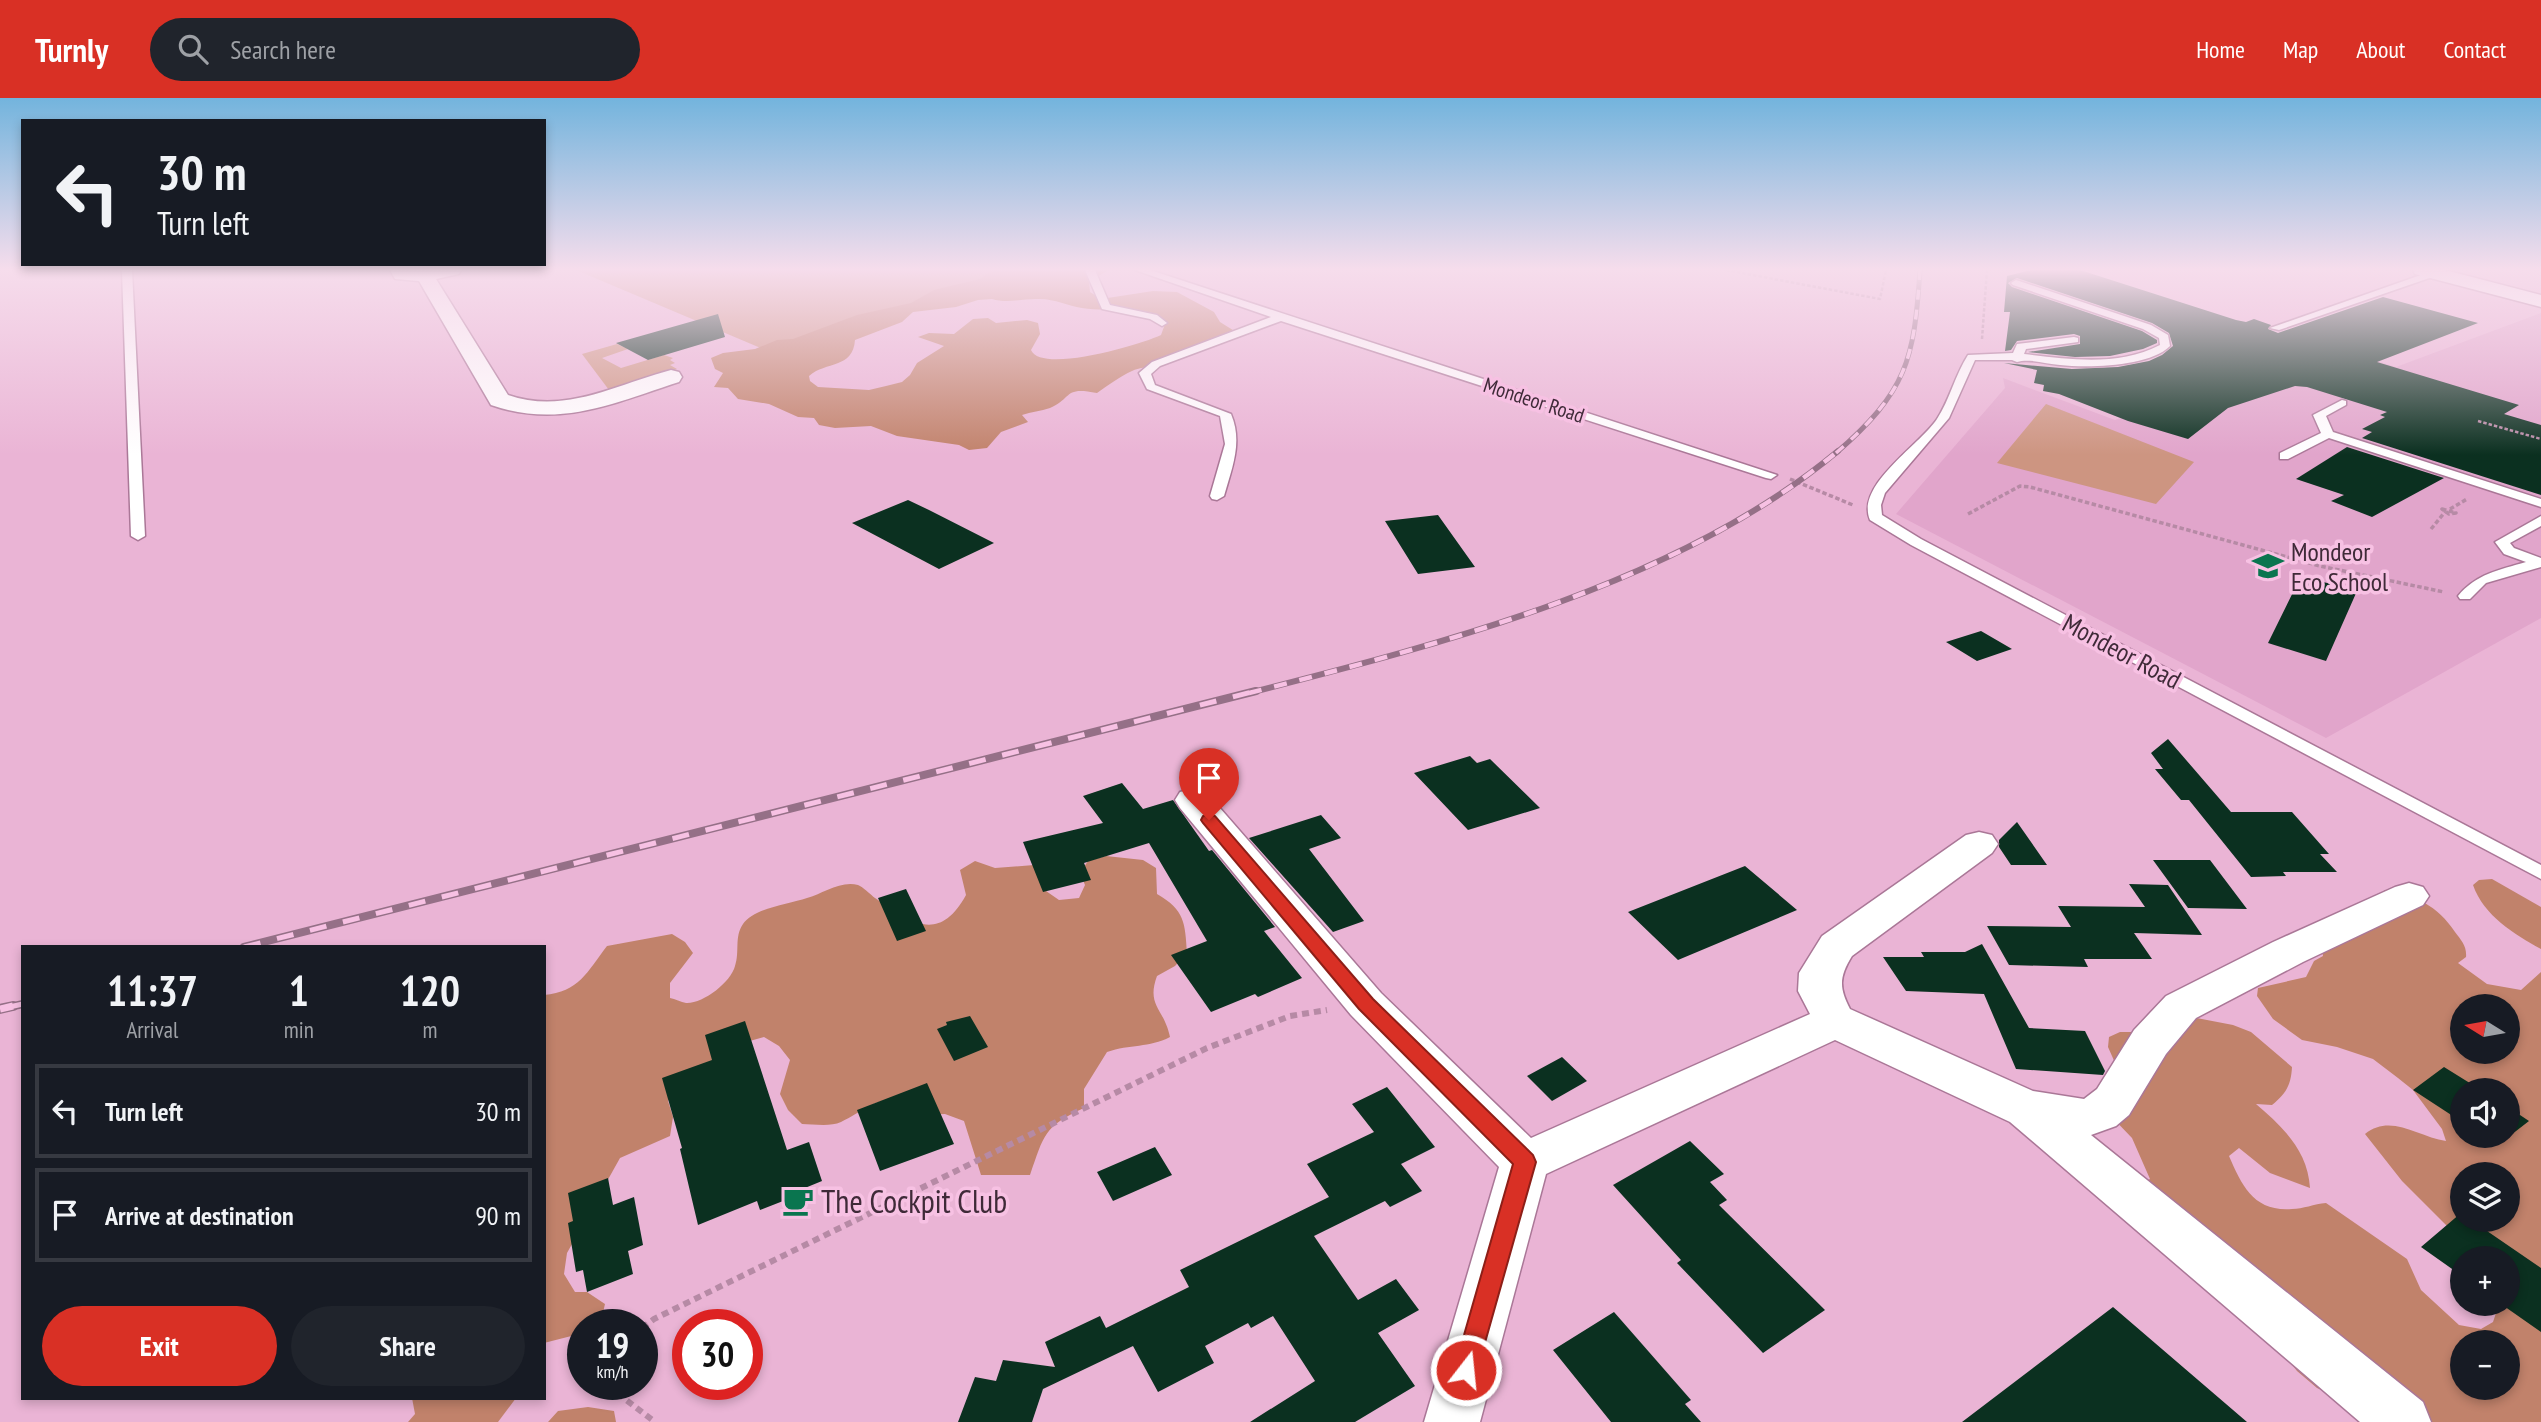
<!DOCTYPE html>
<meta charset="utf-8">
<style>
body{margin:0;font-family:"PT Sans Narrow",sans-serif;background:#20242c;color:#f1f3f6;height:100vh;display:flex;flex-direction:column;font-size:26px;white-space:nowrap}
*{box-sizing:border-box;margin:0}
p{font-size:23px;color:#9ea1a6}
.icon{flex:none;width:38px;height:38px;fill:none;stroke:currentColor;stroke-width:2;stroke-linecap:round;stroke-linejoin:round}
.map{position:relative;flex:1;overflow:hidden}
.sheet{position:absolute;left:21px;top:847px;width:525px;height:455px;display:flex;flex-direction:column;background:#171b24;border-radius:0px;box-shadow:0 4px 10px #0003}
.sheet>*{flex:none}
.banner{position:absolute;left:21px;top:21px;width:525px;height:147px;border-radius:0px;box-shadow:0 4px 10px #0003;background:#171b24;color:#f1f3f6;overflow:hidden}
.needle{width:46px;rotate:281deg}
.buttons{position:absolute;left:2450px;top:896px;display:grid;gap:14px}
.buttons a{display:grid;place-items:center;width:70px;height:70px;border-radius:50%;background:#171b24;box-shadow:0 4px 10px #0003;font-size:35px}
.speed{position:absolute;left:567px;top:1211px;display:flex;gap:14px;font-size:35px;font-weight:700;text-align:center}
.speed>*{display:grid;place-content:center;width:91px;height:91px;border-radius:50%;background:#171b24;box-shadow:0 4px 10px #0003;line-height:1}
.speed small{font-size:18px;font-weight:400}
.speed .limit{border:10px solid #d22;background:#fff;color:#111}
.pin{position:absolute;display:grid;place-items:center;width:60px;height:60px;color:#fff;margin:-72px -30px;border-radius:50% 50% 50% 0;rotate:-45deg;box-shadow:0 0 7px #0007}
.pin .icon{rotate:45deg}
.me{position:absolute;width:77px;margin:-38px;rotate:16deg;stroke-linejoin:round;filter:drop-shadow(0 0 5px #0008)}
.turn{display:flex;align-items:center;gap:24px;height:147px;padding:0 21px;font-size:32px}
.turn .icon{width:91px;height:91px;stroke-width:2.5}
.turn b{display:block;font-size:49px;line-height:60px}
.eta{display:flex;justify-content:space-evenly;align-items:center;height:119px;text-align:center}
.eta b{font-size:42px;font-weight:700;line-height:49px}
.primary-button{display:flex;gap:14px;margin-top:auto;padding:14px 21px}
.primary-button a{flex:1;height:80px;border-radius:42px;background:#d93025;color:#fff;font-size:28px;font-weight:700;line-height:80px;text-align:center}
.primary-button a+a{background:#20242c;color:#f1f3f6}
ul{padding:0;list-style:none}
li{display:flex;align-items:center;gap:21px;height:94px;margin:0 14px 10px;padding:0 7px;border:4px solid #363941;border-radius:0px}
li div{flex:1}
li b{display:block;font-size:26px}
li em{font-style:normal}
header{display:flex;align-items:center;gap:42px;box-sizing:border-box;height:98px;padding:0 35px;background:#d93025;color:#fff}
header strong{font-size:33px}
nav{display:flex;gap:38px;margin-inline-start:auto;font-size:24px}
.search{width:490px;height:63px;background:#20242c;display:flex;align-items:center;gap:18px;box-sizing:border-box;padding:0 24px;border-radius:38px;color:#9ea1a6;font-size:26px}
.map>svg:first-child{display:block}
.built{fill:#e1a5cb}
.green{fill:#cd9581}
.forest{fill:#c1826b;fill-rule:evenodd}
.building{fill:#0b3020}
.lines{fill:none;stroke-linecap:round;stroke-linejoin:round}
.service-casing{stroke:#aa7797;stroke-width:3}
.minor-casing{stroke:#aa7797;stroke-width:3}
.path-far2{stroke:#b68aa5;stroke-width:2.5;stroke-dasharray:3.5 2;stroke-linecap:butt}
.path-far1{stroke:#b68aa5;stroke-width:3.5;stroke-dasharray:4.5 2.5;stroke-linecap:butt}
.path{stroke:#b68aa5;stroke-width:6;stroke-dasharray:7 5;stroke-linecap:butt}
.service{fill:#fff;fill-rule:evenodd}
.minor{fill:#fff;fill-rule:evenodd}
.rail-far3-casing{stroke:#957087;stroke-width:5}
.rail-far2-casing{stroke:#957087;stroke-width:6}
.rail-far1-casing{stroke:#957087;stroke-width:8}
.rail-casing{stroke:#957087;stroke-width:10}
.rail-far3{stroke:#f7c1e3;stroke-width:3.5;stroke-dasharray:10;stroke-linecap:butt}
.rail-far2{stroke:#f7c1e3;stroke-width:4.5;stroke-dasharray:13;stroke-linecap:butt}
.rail-far1{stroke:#f7c1e3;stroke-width:5;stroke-dasharray:17;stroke-linecap:butt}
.rail{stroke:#f7c1e3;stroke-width:7;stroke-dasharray:22;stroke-linecap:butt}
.route{fill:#d93025;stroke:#8d1f18;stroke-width:2}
.labels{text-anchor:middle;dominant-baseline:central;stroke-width:7;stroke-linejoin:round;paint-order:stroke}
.far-street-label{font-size:21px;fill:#3f2a38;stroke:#f7c1e3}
.poi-label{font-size:26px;fill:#3f2a38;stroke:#f7c1e3;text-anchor:start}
.street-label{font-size:26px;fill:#3f2a38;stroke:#f7c1e3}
.near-poi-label{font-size:32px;fill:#3f2a38;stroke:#f7c1e3;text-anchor:start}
</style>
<header>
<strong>Turnly</strong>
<div class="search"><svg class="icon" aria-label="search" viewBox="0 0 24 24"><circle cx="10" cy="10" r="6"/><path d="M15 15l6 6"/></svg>Search here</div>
<nav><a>Home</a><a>Map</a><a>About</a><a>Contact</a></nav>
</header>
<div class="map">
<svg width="2541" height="1324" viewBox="0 0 2541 1324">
<rect width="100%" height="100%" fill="#eab4d5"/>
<path class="built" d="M 2541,215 L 2541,520 L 2326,640 L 1896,416 L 2005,290 L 2003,280 L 2115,322 L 2339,251 L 2396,269 Z"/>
<path class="green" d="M 576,172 L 1022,172 L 763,251 Z
M 617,246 L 628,251 L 602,260 L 621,270 L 664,257 L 673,260 L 670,262 L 675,265 L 670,267 L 677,271 L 609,292 L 582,256 Z
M 2046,306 L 2194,364 L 2156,406 L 1997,365 Z"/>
<path class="forest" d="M 994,172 L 1109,172 L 1089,183 L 1090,194 L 1101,201 L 1153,193 L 1177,194 L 1214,214 L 1220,224 L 1236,234 L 1174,259 C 1161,273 1147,266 1132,273 C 1121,278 1107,288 1097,295 C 1063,288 1073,300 1050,310 C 1041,313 1031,314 1022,317 L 1028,324 L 1001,334 L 987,350 L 969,352 L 959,347 L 897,338 L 871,328 L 835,330 L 819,327 L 814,320 L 798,319 L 769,306 L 738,301 L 728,290 L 714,289 L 723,275 L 715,271 L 711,260 L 723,255 L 755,251 L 777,242 L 793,241 L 857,217 L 911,205 L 934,192 L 980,181 ZM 992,201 C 1008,206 1023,200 1040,201 C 1055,201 1068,208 1082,210 C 1112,215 1141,205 1165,226 L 1161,237 C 1140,247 1041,276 1031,252 L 1040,236 L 1038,225 L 1027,222 L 996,225 L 988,220 L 973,221 L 954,236 L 929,235 L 918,239 L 944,248 L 917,265 L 910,277 L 902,284 L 886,288 L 869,292 L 818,289 L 810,283 L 809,278 C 826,263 853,271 855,242 L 902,224 L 913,214 L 956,209 L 978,202 Z
M 1106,758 L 1143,762 L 1156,770 L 1157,796 C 1185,812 1185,825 1187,855 L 1175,868 L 1157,878 C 1146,908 1164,910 1170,939 C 1149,950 1130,946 1107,954 L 1084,991 L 1084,1010 C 1044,1028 1044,1037 1030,1077 L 981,1077 L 964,1023 L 945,1016 L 920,1017 C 885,988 874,1008 841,1024 C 830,1029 813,1026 802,1026 L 788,1012 L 780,996 L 790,962 L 779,948 L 764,939 L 739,946 L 678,985 L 668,1003 L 673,1019 L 670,1038 L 620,1060 L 567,1155 L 564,1176 L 575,1194 L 587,1194 L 605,1206 L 600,1227 L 583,1227 L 583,1235 L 544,1245 L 544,897 C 579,894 587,874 607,848 L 672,836 L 685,844 L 693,855 L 670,885 L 670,900 C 675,901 681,904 686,905 C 703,906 731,884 735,868 C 740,854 734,839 743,826 C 754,810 789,806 807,800 C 822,796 841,782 858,787 C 863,789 870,796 875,800 C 911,825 939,846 966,797 L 960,772 L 975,763 L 995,770 L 1034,767 L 1043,780 L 1046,793 L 1059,802 L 1079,800 L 1085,787 L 1080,775 L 1088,763 Z
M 2492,781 L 2541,809 L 2541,851 C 2514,836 2484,818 2473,787 L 2479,782 Z
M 2384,792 C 2414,796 2438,808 2455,834 C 2461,842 2467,848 2466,859 L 2458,865 L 2487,886 L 2521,892 L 2541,874 L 2541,1324 L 2418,1324 L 2342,1301 L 2317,1290 L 2297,1273 L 2230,1187 L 2126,1095 L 2150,1081 L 2132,1040 L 2108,1015 L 2120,976 L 2108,949 L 2109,939 L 2120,934 L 2135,934 L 2181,917 L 2233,927 L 2251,934 L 2292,969 C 2291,987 2286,996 2272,1007 L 2256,1006 C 2283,1029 2308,1053 2310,1090 L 2270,1075 L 2239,1050 L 2229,1058 C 2242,1088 2254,1114 2292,1111 C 2303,1111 2314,1106 2326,1105 L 2407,1161 L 2421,1192 L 2459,1227 L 2481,1231 L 2493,1224 L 2497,1212 L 2494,1206 L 2508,1206 L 2508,1160 L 2470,1160 L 2452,1133 L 2402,1083 L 2365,1036 C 2391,1015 2418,1039 2446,1043 L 2442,1031 L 2413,992 L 2398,980 L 2373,961 L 2337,949 L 2302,942 L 2273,921 L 2257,898 L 2258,890 L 2306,879 L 2314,863 L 2323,858 L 2320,833 L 2390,817 ZM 2462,908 L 2508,908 L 2508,954 L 2462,954 ZM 2462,992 L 2508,992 L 2508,1038 L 2462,1038 ZM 2462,1076 L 2508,1076 L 2508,1122 L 2462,1122 ZM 2462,1244 L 2508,1244 L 2508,1290 L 2462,1290 Z
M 412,1300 L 516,1300 L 498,1324 L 408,1324 L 415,1316 Z
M 588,1309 L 614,1313 L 616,1324 L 548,1324 L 558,1313 Z"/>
<path class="building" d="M 2031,172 L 2080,172 L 2236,222 L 2246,224 L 2254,221 L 2271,227 L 2268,231 L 2278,235 L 2383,199 L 2478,225 L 2377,264 L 2519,307 L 2504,316 L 2541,327 L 2541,397 L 2362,340 L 2372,334 L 2362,331 L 2385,319 L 2380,317 L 2387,314 L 2307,289 L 2295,288 L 2228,310 L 2188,341 L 2128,323 L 2059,296 L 2043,293 L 2044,287 L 2034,285 L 2037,272 L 2004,265 L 2072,271 L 2118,269 L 2149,263 L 2162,257 L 2173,248 L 2169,235 L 2152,225 L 2017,180 L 2008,185 L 2012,189 L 2142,233 L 2157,242 L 2157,245 L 2143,251 L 2110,258 L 2075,259 L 2028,254 L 2080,246 L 2080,238 L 2074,236 L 2017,243 L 2011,252 L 2005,253 L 2010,214 L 2004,214 L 2007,178 Z
M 718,216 L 725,239 L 648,262 L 616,245 Z
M 2347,349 L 2444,380 L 2372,419 L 2331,403 L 2344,397 L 2296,381 Z
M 908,402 L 929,412 L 994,445 L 939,471 L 852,425 Z
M 1438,417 L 1475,469 L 1418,476 L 1385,423 Z
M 2301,478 L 2357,493 L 2326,563 L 2268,545 Z
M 1981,533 L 2012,551 L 1977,563 L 1946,544 Z
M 2168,641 L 2231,714 L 2292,714 L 2329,756 L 2320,756 L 2337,774 L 2283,774 L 2286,778 L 2251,779 L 2189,702 L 2181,702 L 2155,671 L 2163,671 L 2151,655 Z
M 1470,658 L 1477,665 L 1490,661 L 1540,710 L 1468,732 L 1414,675 Z
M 1122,685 L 1143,711 L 1173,702 L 1209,753 L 1212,752 L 1275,829 L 1264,833 L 1302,880 L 1258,899 L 1255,896 L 1211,914 L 1171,857 L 1207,843 L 1149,745 L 1084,765 L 1091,782 L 1043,794 L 1023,744 L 1103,725 L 1083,698 Z
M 1321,717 L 1341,740 L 1309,751 L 1364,823 L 1333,834 L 1249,740 Z
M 2017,724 L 2047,767 L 2011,767 L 1999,749 L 1999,742 Z
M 2153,762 L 2210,762 L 2247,811 L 2188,810 Z
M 1745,768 L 1797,812 L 1678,862 L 1628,814 Z
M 2129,786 L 2168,787 L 2202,837 L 2134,835 L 2152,861 L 2084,861 L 2088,869 L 2009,867 L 1987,828 L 2071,829 L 2058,808 L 2145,809 Z
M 906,791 L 926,833 L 897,843 L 878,800 Z
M 1982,846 L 2029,930 L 2085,933 L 2105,973 L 2103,977 L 2016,971 L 1984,896 L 1906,893 L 1883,859 L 1924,859 L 1921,854 L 1965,854 Z
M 970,918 L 988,949 L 954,963 L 937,931 L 947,927 L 946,924 Z
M 745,923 L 787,1052 L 809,1044 L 822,1083 L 800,1092 L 801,1096 L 760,1112 L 757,1103 L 698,1127 L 680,1051 L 682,1050 L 662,980 L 712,962 L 705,937 Z
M 1562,959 L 1587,983 L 1552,1003 L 1527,978 Z
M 2444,969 L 2481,992 L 2462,992 L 2462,1024 L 2413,992 Z
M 927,985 L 954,1046 L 880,1073 L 857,1012 Z
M 1387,989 L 1435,1049 L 1401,1066 L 1422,1093 L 1390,1109 L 1385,1103 L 1314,1138 L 1358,1202 L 1396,1181 L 1419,1212 L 1378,1235 L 1415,1288 L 1355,1324 L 1250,1324 L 1315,1283 L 1273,1218 L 1251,1230 L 1248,1225 L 1205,1248 L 1214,1265 L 1158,1294 L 1133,1248 L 1043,1291 L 1032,1324 L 958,1324 L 975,1279 L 996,1283 L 1003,1262 L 1055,1269 L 1045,1244 L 1100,1218 L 1106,1230 L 1189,1189 L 1180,1172 L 1329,1099 L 1307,1066 L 1374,1034 L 1352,1006 Z
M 2508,1009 L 2529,1023 L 2498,1047 L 2483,1038 L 2508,1038 Z
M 1690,1043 L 1724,1076 L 1710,1084 L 1727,1102 L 1719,1107 L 1825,1212 L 1763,1255 L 1677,1165 L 1681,1162 L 1613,1087 Z
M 1155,1049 L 1172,1077 L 1113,1103 L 1097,1074 Z
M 608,1080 L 613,1107 L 634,1099 L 643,1147 L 628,1153 L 633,1176 L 587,1194 L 583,1172 L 576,1174 L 568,1125 L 573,1123 L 568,1095 Z
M 2461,1115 L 2462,1122 L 2471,1122 L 2541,1170 L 2541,1234 L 2501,1206 L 2508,1206 L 2508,1160 L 2462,1160 L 2462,1178 L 2421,1149 Z
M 2113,1209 L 2247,1324 L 1962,1324 Z
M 1614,1214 L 1691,1302 L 1685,1306 L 1701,1324 L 1611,1324 L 1553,1252 Z"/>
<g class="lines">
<defs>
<path id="service" d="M 122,172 L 132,172 L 145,438 L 138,442 L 131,438 Z
M 1085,172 L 1095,172 L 1110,207 L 1157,217 L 1167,225 L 1162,228 L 1150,221 L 1102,211 Z
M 1135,172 L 1150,172 L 1777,377 L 1771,381 L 1766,380 L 1281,223 L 1160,268 L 1151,276 L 1155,287 L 1231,316 C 1243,344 1232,370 1224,398 L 1217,402 L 1212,401 L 1210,398 L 1225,346 L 1220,318 L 1147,291 L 1139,275 L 1152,264 L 1271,219 Z
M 2435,172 L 2440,175 L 2438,177 L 2279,232 L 2270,230 Z
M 2016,182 L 2151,227 L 2168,237 L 2170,248 C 2149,269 2088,270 2060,267 C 2047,266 2029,260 2017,264 L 2012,262 L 1975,262 L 1949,320 L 1885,395 L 1881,407 L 1882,417 L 1921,441 L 2541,767 L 2541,781 L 1911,447 L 1870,422 C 1855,387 1920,347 1937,321 C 1950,301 1955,277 1968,257 L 2013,255 L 2017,246 L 2074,239 L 2078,240 L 2078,244 L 2026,251 L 2024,256 C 2068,261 2118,269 2160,247 L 2159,240 L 2143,231 L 2013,187 L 2011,185 Z
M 2342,302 L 2346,303 L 2346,307 L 2326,318 L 2333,334 L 2541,401 L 2541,409 L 2329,340 L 2288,361 L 2280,361 L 2280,355 L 2321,335 L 2313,317 Z
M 2541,418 L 2541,428 L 2510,445 L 2514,450 L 2541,460 L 2541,469 L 2486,485 L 2470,501 L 2460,501 L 2458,498 C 2476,476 2499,472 2526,464 L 2504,456 L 2495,444 Z"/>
<path id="minor" d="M 390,172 L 461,172 L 459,176 L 436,181 L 508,297 C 565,317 617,286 671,272 L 679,274 L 682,279 L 679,284 C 614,305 559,331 491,307 L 419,183 L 395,181 Z
M 2413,172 L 2445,172 L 2541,197 L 2541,209 L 2415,176 Z
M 1193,691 L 1206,694 L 1381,895 L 1531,1040 L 1810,916 L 1798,893 L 1799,875 L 1822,838 L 1966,737 L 1979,734 L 1992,737 L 1998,746 L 1992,755 L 1852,858 C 1839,879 1839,890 1850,911 L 2033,993 L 2084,1001 L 2097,991 L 2134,932 L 2166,898 L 2273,844 L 2395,789 L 2409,785 L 2423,789 L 2429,798 L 2423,807 L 2303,864 L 2196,920 L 2166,956 L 2129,1017 L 2116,1028 L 2091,1037 L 2423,1304 L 2431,1324 L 2360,1324 L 2010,1024 L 1835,942 L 1546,1076 L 1480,1324 L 1424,1324 L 1499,1069 L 1351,917 L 1180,710 L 1175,702 L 1180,694 Z"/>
</defs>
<use href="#service" class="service-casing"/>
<use href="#minor" class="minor-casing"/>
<path class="path-far2" d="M 1726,172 L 1880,201 L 1886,172
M 1982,241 L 1987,172
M 2478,323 L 2541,341"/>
<path class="path-far1" d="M 1790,381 L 1853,407
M 2442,411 L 2456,415 L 2449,416 Z
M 2450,411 L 2467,401
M 1968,416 L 2020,388 L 2030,389 L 2320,468 L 2444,494
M 2431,431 L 2445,414"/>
<path class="path" d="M 642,1230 L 654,1221 L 1207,950 L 1290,918 L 1327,912
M 613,1286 L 612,1291 L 655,1324"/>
<use href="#service" class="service"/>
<use href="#minor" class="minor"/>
<defs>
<path id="rail-far3" d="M 1836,355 C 1907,293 1914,263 1920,172"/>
<path id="rail-far2" d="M 1249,595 C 1445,545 1680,485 1838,353"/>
<path id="rail-far1" d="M 244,849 L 1256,593
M 5,910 L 23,906"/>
<path id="rail" d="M 0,911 L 13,908"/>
</defs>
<use href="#rail-far3" class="rail-far3-casing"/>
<use href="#rail-far2" class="rail-far2-casing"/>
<use href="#rail-far1" class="rail-far1-casing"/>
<use href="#rail" class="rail-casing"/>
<use href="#rail-far3" class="rail-far3"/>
<use href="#rail-far2" class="rail-far2"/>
<use href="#rail-far1" class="rail-far1"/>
<use href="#rail" class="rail"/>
</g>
<linearGradient id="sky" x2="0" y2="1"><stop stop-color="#73b4dd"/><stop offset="0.48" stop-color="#f6ddec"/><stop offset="1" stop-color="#f6ddec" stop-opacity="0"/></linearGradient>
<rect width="2541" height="357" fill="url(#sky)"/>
<path class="route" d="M 1209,716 L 1215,718 L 1373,901 L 1533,1057 L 1536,1064 L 1475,1280 L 1466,1284 L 1457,1280 L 1454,1272 L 1513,1066 L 1359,911 L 1203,725 L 1201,722 L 1203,718 Z"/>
<defs>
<symbol id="school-bare" viewBox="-9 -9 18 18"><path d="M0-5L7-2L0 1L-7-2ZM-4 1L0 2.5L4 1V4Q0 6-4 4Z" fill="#0a754f" stroke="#f7c1e3" stroke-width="2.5" paint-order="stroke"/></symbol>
<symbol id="cafe-bare" viewBox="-9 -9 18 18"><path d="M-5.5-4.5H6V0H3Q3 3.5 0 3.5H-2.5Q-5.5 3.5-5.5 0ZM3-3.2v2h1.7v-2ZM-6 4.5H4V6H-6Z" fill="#0a754f" stroke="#f7c1e3" stroke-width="2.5" paint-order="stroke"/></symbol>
</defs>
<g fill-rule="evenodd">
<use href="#school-bare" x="2246" y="446" width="44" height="44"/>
<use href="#cafe-bare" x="776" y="1081" width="44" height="44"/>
</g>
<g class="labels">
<g class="far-street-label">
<text transform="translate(1534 302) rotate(18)">Mondeor Road</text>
</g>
<g class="poi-label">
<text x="2291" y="453">Mondeor<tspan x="2291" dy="30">Eco School</tspan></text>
</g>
<g class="street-label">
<text transform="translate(2122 553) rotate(28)">Mondeor Road</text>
</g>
<g class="near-poi-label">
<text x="821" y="1103">The Cockpit Club</text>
</g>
</g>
</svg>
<div class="buttons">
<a><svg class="needle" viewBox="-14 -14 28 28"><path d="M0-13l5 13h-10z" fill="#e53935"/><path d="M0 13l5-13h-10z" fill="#9ea1a6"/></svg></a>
<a><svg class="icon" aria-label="sound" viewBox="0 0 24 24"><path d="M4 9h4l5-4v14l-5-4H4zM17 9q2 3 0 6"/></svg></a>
<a><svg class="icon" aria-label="layers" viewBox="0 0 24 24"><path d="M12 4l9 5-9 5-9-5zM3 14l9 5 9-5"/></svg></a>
<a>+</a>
<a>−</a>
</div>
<div class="speed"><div>19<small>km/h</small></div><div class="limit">30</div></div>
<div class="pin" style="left:1209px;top:722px;background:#d93025"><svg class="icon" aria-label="arrive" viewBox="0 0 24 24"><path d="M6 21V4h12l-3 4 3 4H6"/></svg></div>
<svg class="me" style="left:1466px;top:1272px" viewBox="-20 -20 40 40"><circle r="17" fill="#d93025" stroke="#fff" stroke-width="3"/><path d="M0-11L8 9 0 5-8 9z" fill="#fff"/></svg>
<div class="banner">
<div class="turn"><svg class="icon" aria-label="left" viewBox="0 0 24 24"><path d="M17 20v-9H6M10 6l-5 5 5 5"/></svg><div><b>30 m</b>Turn left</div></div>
</div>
<section class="sheet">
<div class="eta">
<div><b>11:37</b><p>Arrival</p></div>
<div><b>1</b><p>min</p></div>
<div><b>120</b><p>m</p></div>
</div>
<ul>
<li><svg class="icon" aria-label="left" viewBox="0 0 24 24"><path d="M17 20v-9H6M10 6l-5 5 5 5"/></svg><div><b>Turn left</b></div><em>30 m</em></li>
<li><svg class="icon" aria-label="arrive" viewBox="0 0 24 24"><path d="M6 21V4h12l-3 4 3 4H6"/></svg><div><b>Arrive at destination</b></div><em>90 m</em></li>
</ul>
<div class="primary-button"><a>Exit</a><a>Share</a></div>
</section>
</div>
